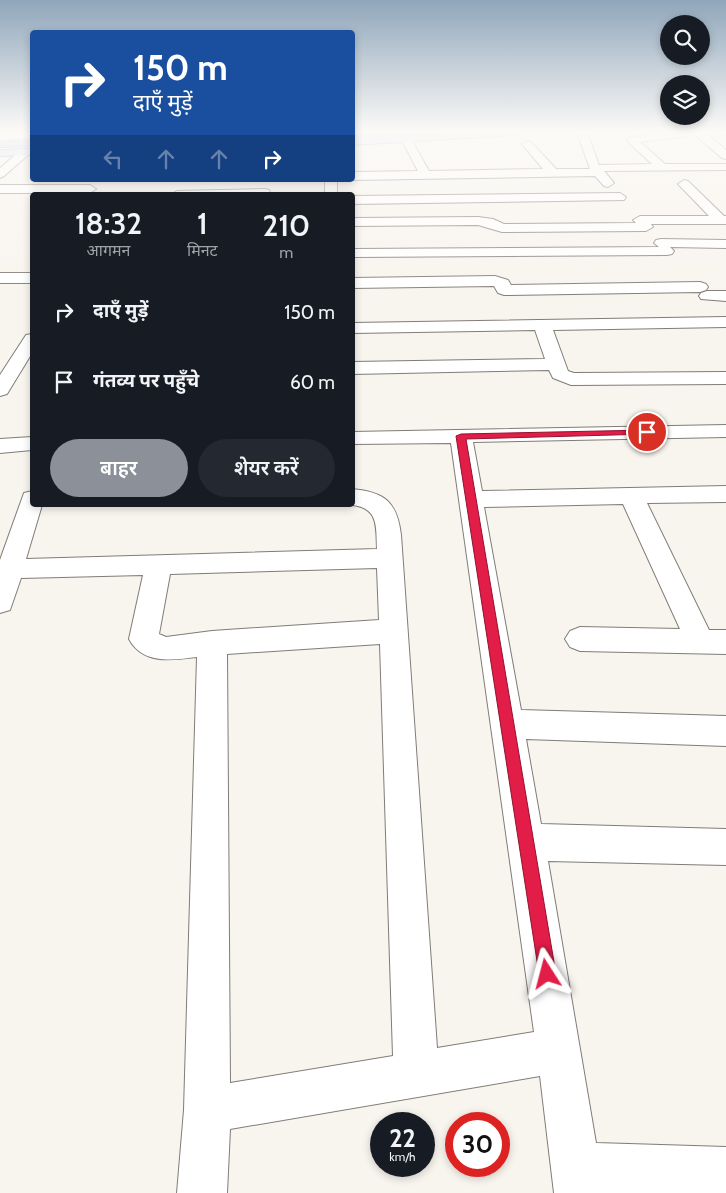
<!DOCTYPE html>
<html lang="hi">
<meta charset="utf-8">
<style>
body{margin:0;font-family:Cabin,"Noto Sans Devanagari",sans-serif;background:#242831;color:#f1f3f6;height:100vh;display:flex;flex-direction:column;font-size:19px;white-space:nowrap}
*{box-sizing:border-box;margin:0}
p{font-size:16px;color:#9ea1a6}
.icon{flex:none;width:28px;height:28px;fill:none;stroke:currentColor;stroke-width:2;stroke-linecap:round;stroke-linejoin:round}
.map{position:relative;flex:1;overflow:hidden}
.details{position:absolute;left:30px;top:192px;width:325px;height:315px;display:flex;flex-direction:column;background:#171b24;border-radius:5px;box-shadow:0 2px 8px #0003}
.details>*{flex:none}
.hud{position:absolute;left:30px;top:30px;width:325px;height:152px;border-radius:5px;box-shadow:0 2px 8px #0003;background:#1a4fa0;color:#fff;overflow:hidden}
.buttons{position:absolute;left:660px;top:15px;display:grid;gap:10px}
.buttons a{display:grid;place-items:center;width:50px;height:50px;border-radius:50%;background:#171b24;box-shadow:0 2px 8px #0003;font-size:25px}
.speed{position:absolute;left:370px;top:1112px;display:flex;gap:10px;font-size:25px;font-weight:700;text-align:center}
.speed>*{display:grid;place-content:center;width:65px;height:65px;border-radius:50%;background:#171b24;box-shadow:0 2px 8px #0003;line-height:1}
.speed small{font-size:12px;font-weight:400}
.speed .limit{border:8px solid #d22;background:#fff;color:#111}
.pin{position:absolute;display:grid;place-items:center;width:42px;height:42px;color:#fff;margin:-21px;border:2px solid #fff;border-radius:50%;box-shadow:0 1px 5px #0007}
.me{position:absolute;width:55px;margin:-28px;rotate:351deg;stroke-linejoin:round;filter:drop-shadow(0 0 4px #0008)}
.turn{display:flex;align-items:center;gap:18px;height:105px;padding:0 20px;font-size:22px}
.turn .icon{width:65px;height:65px;stroke-width:2.5}
.turn b{display:block;font-size:35px;line-height:42px}
.lanes{display:flex;align-items:center;height:48px;padding:0 20px;background:#0003;justify-content:center;gap:25px;direction:ltr}
.lanes .off{opacity:.35}
.eta{display:flex;justify-content:space-evenly;align-items:center;height:85px;text-align:center}
.eta b{font-size:30px;font-weight:600;line-height:35px}
.primary-button{display:flex;gap:10px;margin-top:auto;padding:10px 20px}
.primary-button a{flex:1;height:58px;border-radius:30px;background:#8c9099;color:#fff;font-size:20px;font-weight:600;line-height:58px;text-align:center}
.primary-button a+a{background:#242831;color:#f1f3f6}
ul{padding:0;list-style:none}
li{display:flex;align-items:center;gap:15px;height:70px;padding:0 20px}
li div{flex:1}
li b{display:block;font-size:19px}
li em{font-style:normal}
.map>svg:first-child{display:block}
.lines{fill:none;stroke-linecap:round;stroke-linejoin:round}
.minor-casing{stroke:#807c77;stroke-width:2}
.major-casing{stroke:#8289b0;stroke-width:2}
.highway-casing{stroke:#8289b0;stroke-width:2}
.minor{fill:#fff;fill-rule:evenodd}
.major{fill:#cdd4f9;fill-rule:evenodd}
.highway{fill:#abb8f5;fill-rule:evenodd}
.route{fill:#e11d48;stroke:#92132f}
</style>
<div class="map">
<svg width="726" height="1193" viewBox="0 0 726 1193">
<rect width="100%" height="100%" fill="#f8f4ee"/>
<g class="lines">
<defs>
<path id="minor" d="M 577,132 L 587,132 L 599,165 L 652,164 L 628,142 L 627,140 L 628,138 L 667,132 L 705,132 L 726,150 L 726,159 L 722,158 L 695,135 L 640,142 L 665,164 L 726,164 L 726,170 L 604,171 L 614,183 L 608,187 L 604,186 L 595,176 L 352,180 L 352,172 L 418,171 L 401,139 L 406,136 L 411,139 L 429,171 L 543,169 L 522,144 L 527,141 L 531,142 L 556,169 L 590,169 Z
M 25,149 L 29,150 L 30,152 L 29,154 L 4,176 L 0,178 L 0,168 L 21,150 Z
M 325,180 L 337,180 L 337,195 L 325,195 Z
M 684,180 L 688,181 L 724,216 L 726,216 L 726,224 L 651,224 L 653,227 L 646,231 L 502,232 L 478,225 L 352,226 L 352,218 L 478,217 L 493,219 L 504,224 L 636,223 L 633,220 L 640,216 L 709,216 L 678,184 Z
M 0,185 L 90,185 L 96,189 L 90,193 L 0,193 Z
M 265,189 L 269,190 L 271,195 L 171,195 L 177,191 Z
M 620,193 L 626,197 L 624,200 L 352,204 L 352,196 Z
M 661,239 L 726,240 L 726,248 L 670,247 L 674,251 L 672,254 L 667,255 L 352,257 L 352,249 L 659,247 L 654,243 L 656,240 Z
M 0,273 L 32,273 L 32,283 L 0,283 Z
M 495,276 L 508,280 L 511,285 L 700,282 L 706,284 L 708,287 L 706,290 L 700,292 L 504,295 L 498,293 L 494,286 L 352,288 L 352,278 Z
M 707,291 L 726,291 L 726,301 L 701,299 L 699,296 L 701,293 Z
M 726,317 L 726,327 L 553,330 L 568,371 L 574,373 L 726,372 L 726,384 L 571,385 L 553,378 L 549,370 L 352,374 L 352,362 L 545,359 L 535,330 L 352,333 L 352,323 Z
M 32,334 L 32,353 L 7,394 L 0,396 L 0,375 L 26,335 Z
M 726,425 L 726,437 L 473,442 L 482,491 L 726,486 L 726,502 L 647,503 L 709,630 L 726,630 L 726,654 L 580,651 L 570,647 L 565,639 L 570,631 L 580,627 L 680,629 L 623,504 L 484,507 L 521,710 L 726,716 L 726,746 L 526,739 L 541,824 L 726,829 L 726,865 L 548,861 L 596,1143 L 726,1147 L 726,1193 L 554,1193 L 540,1076 L 230,1129 L 227,1193 L 177,1193 L 184,1110 L 197,657 C 173,660 143,665 129,639 L 143,575 L 21,578 L 10,610 L 0,613 L 0,560 L 24,493 L 32,491 L 32,505 L 42,505 L 26,559 L 377,549 C 376,527 379,508 352,505 L 352,489 C 385,492 397,502 401,535 L 437,1048 L 534,1032 L 451,443 L 352,444 L 352,432 ZM 377,568 L 379,620 L 212,631 L 166,637 L 159,634 L 170,574 ZM 380,644 L 393,1056 L 230,1083 L 227,654 Z
M 32,437 L 32,450 L 0,453 L 0,439 Z"/>
<path id="major" d="M 457,132 L 519,132 L 514,135 L 352,145 L 352,139 Z
M 32,149 L 32,155 L 0,156 L 0,150 Z"/>
<path id="highway" d="M 380,132 L 449,132 L 444,135 L 352,140 L 352,134 Z
M 32,140 L 32,146 L 0,147 L 0,141 Z"/>
</defs>
<use href="#minor" class="minor-casing"/>
<use href="#major" class="major-casing"/>
<use href="#highway" class="highway-casing"/>
<use href="#minor" class="minor"/>
<use href="#major" class="major"/>
<use href="#highway" class="highway"/>
</g>
<linearGradient id="sky" x2="0" y2="1"><stop stop-color="#8fa6bb"/><stop offset="0.44" stop-color="#fcfaf7"/><stop offset="1" stop-color="#fcfaf7" stop-opacity="0"/></linearGradient>
<rect width="726" height="299" fill="url(#sky)"/>
<path class="route" d="M 647,430 L 651,432 L 650,434 L 466,439 L 556,974 L 553,980 L 547,983 L 541,980 L 539,974 L 456,436 L 461,434 Z"/>
</svg>
<div class="buttons">
<a><svg class="icon" aria-label="search" viewBox="0 0 24 24"><circle cx="10" cy="10" r="6"/><path d="M15 15l6 6"/></svg></a>
<a><svg class="icon" aria-label="layers" viewBox="0 0 24 24"><path d="M12 4l9 5-9 5-9-5zM3 14l9 5 9-5"/></svg></a>
</div>
<div class="speed"><div>22<small>km/h</small></div><div class="limit">30</div></div>
<div class="pin" style="left:647px;top:432px;background:#d93025"><svg class="icon" aria-label="arrive" viewBox="0 0 24 24"><path d="M6 21V4h12l-3 4 3 4H6"/></svg></div>
<svg class="me" style="left:547px;top:974px" viewBox="-20 -20 40 40"><path d="M0-17L14 15 0 8-14 15z" fill="#e11d48" stroke="#fff" stroke-width="4"/></svg>
<div class="hud">
<div class="turn"><svg class="icon" aria-label="right" viewBox="0 0 24 24"><path d="M7 20v-9h11M14 6l5 5-5 5"/></svg><div><b>150 m</b>दाएँ मुड़ें</div></div>
<div class="lanes"><svg class="icon off" aria-label="left" viewBox="0 0 24 24"><path d="M17 20v-9H6M10 6l-5 5 5 5"/></svg><svg class="icon off" aria-label="ahead" viewBox="0 0 24 24"><path d="M12 20V5M6 11l6-6 6 6"/></svg><svg class="icon off" aria-label="ahead" viewBox="0 0 24 24"><path d="M12 20V5M6 11l6-6 6 6"/></svg><svg class="icon" aria-label="right" viewBox="0 0 24 24"><path d="M7 20v-9h11M14 6l5 5-5 5"/></svg></div>
</div>
<section class="details">
<div class="eta">
<div><b>18:32</b><p>आगमन</p></div>
<div><b>1</b><p>मिनट</p></div>
<div><b>210</b><p>m</p></div>
</div>
<ul>
<li><svg class="icon" aria-label="right" viewBox="0 0 24 24"><path d="M7 20v-9h11M14 6l5 5-5 5"/></svg><div><b>दाएँ मुड़ें</b></div><em>150 m</em></li>
<li><svg class="icon" aria-label="arrive" viewBox="0 0 24 24"><path d="M6 21V4h12l-3 4 3 4H6"/></svg><div><b>गंतव्य पर पहुँचे</b></div><em>60 m</em></li>
</ul>
<div class="primary-button"><a>बाहर</a><a>शेयर करें</a></div>
</section>
</div>
